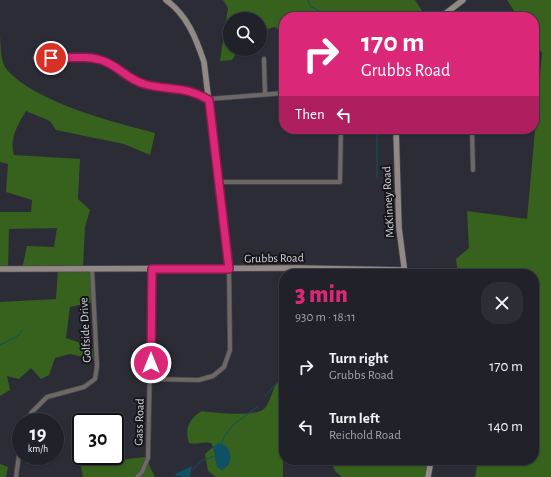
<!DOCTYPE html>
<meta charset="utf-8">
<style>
body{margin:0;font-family:"Alegreya Sans",sans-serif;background:#2d2e35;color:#f1f3f6;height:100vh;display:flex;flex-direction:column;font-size:15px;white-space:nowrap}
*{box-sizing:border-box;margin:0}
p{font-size:13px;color:#a2a3a8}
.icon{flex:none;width:22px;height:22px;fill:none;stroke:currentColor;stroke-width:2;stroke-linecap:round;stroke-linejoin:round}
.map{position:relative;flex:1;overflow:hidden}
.panel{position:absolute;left:279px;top:269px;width:260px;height:196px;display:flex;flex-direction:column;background:#212129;border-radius:16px;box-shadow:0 1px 3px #0004,0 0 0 1px #3e3e46}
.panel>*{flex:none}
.top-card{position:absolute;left:279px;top:12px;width:260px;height:122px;border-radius:16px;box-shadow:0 1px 3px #0004,0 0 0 1px #3e3e46;background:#db2777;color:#fff;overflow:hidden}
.tools{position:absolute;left:223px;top:12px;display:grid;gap:8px}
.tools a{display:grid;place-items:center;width:44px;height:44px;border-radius:50%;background:#212129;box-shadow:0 1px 3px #0004,0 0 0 1px #3e3e46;font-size:20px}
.speed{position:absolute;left:12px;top:413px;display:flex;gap:8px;font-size:20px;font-weight:700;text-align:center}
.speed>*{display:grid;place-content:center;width:52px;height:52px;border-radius:50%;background:#212129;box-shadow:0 1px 3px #0004,0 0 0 1px #3e3e46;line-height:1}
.speed small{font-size:10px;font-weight:400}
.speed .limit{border:2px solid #111;border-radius:6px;background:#fff;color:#111}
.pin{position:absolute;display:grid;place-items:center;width:34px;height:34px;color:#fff;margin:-17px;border:2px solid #fff;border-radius:50%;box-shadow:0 1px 4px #0007}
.me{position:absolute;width:44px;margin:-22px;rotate:0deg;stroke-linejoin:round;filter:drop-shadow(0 0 3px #0008)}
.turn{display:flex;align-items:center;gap:14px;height:84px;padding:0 16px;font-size:18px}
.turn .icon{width:52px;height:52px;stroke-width:2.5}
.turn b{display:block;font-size:28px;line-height:34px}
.then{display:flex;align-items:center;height:38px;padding:0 16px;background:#0003;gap:8px;font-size:15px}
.round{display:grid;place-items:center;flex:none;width:42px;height:42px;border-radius:16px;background:#2d2e35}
.overview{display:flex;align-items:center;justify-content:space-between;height:68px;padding:0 16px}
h1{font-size:24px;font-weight:800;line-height:30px;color:#db2777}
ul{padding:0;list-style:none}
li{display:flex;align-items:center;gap:12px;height:60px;padding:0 16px}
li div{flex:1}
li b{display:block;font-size:15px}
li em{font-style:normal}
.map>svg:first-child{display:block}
.green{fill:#36621d}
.water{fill:#0e5064}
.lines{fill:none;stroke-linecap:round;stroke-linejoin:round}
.stream{stroke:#0e5064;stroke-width:1}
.street-casing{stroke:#474751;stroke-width:5.5}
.secondary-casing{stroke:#474751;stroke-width:7}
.street{stroke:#6e6865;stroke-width:4}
.secondary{stroke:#938984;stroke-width:5.5}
.route-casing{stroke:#8e194d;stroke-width:10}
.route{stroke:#db2777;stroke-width:7}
.labels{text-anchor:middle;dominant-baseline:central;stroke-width:4;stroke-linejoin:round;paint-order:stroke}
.street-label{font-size:12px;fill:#d4d5dc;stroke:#15151a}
</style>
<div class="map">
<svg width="551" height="477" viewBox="0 0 551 477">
<rect width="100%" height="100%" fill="#2c2c37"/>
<path class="green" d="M 223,0 L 415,0 L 426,17 L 415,17 L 411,11 L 391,12 L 373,17 L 284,17 L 284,34 L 275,27 L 260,31 L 260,19 L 230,19 L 230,49 L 239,49 L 232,60 L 220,61 L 228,8 Z
M 507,0 L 551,0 L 551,477 L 475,477 L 478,460 L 534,460 L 534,274 L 489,274 L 486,272 L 458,274 L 456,259 L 469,248 L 467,211 L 527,219 L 542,53 L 534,41 L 534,17 L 518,17 Z
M 0,36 C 1,47 0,63 8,71 C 38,103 113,122 155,133 L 150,155 L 124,144 L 56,130 L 50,121 L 26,111 C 18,124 9,139 14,155 L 80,159 L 78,199 L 90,210 L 85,227 L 83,268 L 92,269 L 93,302 L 70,307 L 66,338 L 92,347 L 94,359 L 70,354 L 55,358 L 49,375 L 41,379 L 31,368 L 19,379 L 7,376 L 10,390 L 0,396 L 0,302 L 56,299 L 58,269 L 22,269 L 27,246 L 54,247 L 57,228 L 9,229 L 8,269 L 0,269 L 0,212 L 31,212 L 32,200 L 6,192 L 8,164 L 0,162 Z
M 284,377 L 283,477 L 216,477 L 208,471 L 205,454 L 213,447 L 211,443 C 203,441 197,445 189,443 C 184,428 190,418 202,411 C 214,413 255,417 264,409 C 273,400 272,382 284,377 Z
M 145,457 L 155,477 L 83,477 L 80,461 L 103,462 Z
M 331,460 L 431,460 L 428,477 L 342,477 L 335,471 Z
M 0,464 L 8,467 L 6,477 L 0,477 Z"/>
<path class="water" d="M 219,443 L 226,446 C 232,454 233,465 222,470 L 217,467 L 213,447 Z
M 192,466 L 190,477 L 176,476 L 175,474 L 177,473 Z"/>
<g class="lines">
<path class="stream" d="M 308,0 L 310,6 L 319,11 L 317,17
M 377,178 L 377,129
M 0,345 L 19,335 L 22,330
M 265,396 L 279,381 L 284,380
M 221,445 L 224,437 L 233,425 L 257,407
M 193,470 L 199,462 L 214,456"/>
<defs>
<path id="street" d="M 35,58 L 82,58 L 106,62 L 127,76 L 144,84 L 194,91 L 209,99 L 284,93
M 264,59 L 265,93
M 472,129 L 473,170
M 220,182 L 340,182 L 341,129
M 151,379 L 199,380 L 213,376 L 224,367 L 230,350 L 229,269
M 27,422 L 32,412 L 47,397 L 84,387 L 95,379 L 97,366 L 92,269
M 16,477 L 21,440
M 137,477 L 142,472 L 148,458 L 152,269"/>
<path id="secondary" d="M 166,0 C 187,15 196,38 204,62 L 229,269
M 441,17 L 463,0
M 396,129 L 399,228 L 405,274
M 0,269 L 294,268 L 405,270
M 428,477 L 431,460"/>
</defs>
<use href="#street" class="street-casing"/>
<use href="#secondary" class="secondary-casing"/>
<use href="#street" class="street"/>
<use href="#secondary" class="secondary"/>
</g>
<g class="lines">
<defs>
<path id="route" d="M 51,58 C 68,58 90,55 106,62 C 120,68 129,80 144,84 C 168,91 184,85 209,100 L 229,269 L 152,269 L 151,363"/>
</defs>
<use href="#route" class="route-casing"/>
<use href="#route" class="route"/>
</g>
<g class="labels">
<g class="street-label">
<text transform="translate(388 202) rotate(-93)">McKinney Road</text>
<text transform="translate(274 258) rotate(-1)">Grubbs Road</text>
<text transform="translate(85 330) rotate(-93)">Golfside Drive</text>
<text transform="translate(139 422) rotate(-88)">Gass Road</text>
</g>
</g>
</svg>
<div class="tools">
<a><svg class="icon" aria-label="search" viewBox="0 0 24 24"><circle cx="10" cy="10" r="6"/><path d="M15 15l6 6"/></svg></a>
</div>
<div class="speed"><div>19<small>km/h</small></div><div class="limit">30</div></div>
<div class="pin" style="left:51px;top:58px;background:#d93025"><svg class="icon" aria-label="arrive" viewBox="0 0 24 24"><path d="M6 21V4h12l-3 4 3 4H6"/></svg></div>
<svg class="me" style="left:151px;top:363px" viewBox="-20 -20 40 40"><circle r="17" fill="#db2777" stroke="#fff" stroke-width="3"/><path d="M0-11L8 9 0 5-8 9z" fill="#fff"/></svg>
<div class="top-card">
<div class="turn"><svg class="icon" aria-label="right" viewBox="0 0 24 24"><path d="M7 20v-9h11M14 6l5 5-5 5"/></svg><div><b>170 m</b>Grubbs Road</div></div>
<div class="then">Then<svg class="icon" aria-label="left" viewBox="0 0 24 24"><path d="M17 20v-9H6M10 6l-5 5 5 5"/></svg></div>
</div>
<section class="panel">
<div class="overview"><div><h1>3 min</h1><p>930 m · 18:11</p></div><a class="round"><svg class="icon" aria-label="close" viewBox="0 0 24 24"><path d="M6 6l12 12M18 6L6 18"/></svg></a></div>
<ul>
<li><svg class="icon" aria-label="right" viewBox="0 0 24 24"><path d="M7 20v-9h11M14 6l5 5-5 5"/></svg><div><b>Turn right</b><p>Grubbs Road</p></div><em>170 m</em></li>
<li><svg class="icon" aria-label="left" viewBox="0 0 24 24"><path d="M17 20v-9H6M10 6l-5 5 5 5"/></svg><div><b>Turn left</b><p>Reichold Road</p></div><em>140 m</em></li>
</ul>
</section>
</div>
